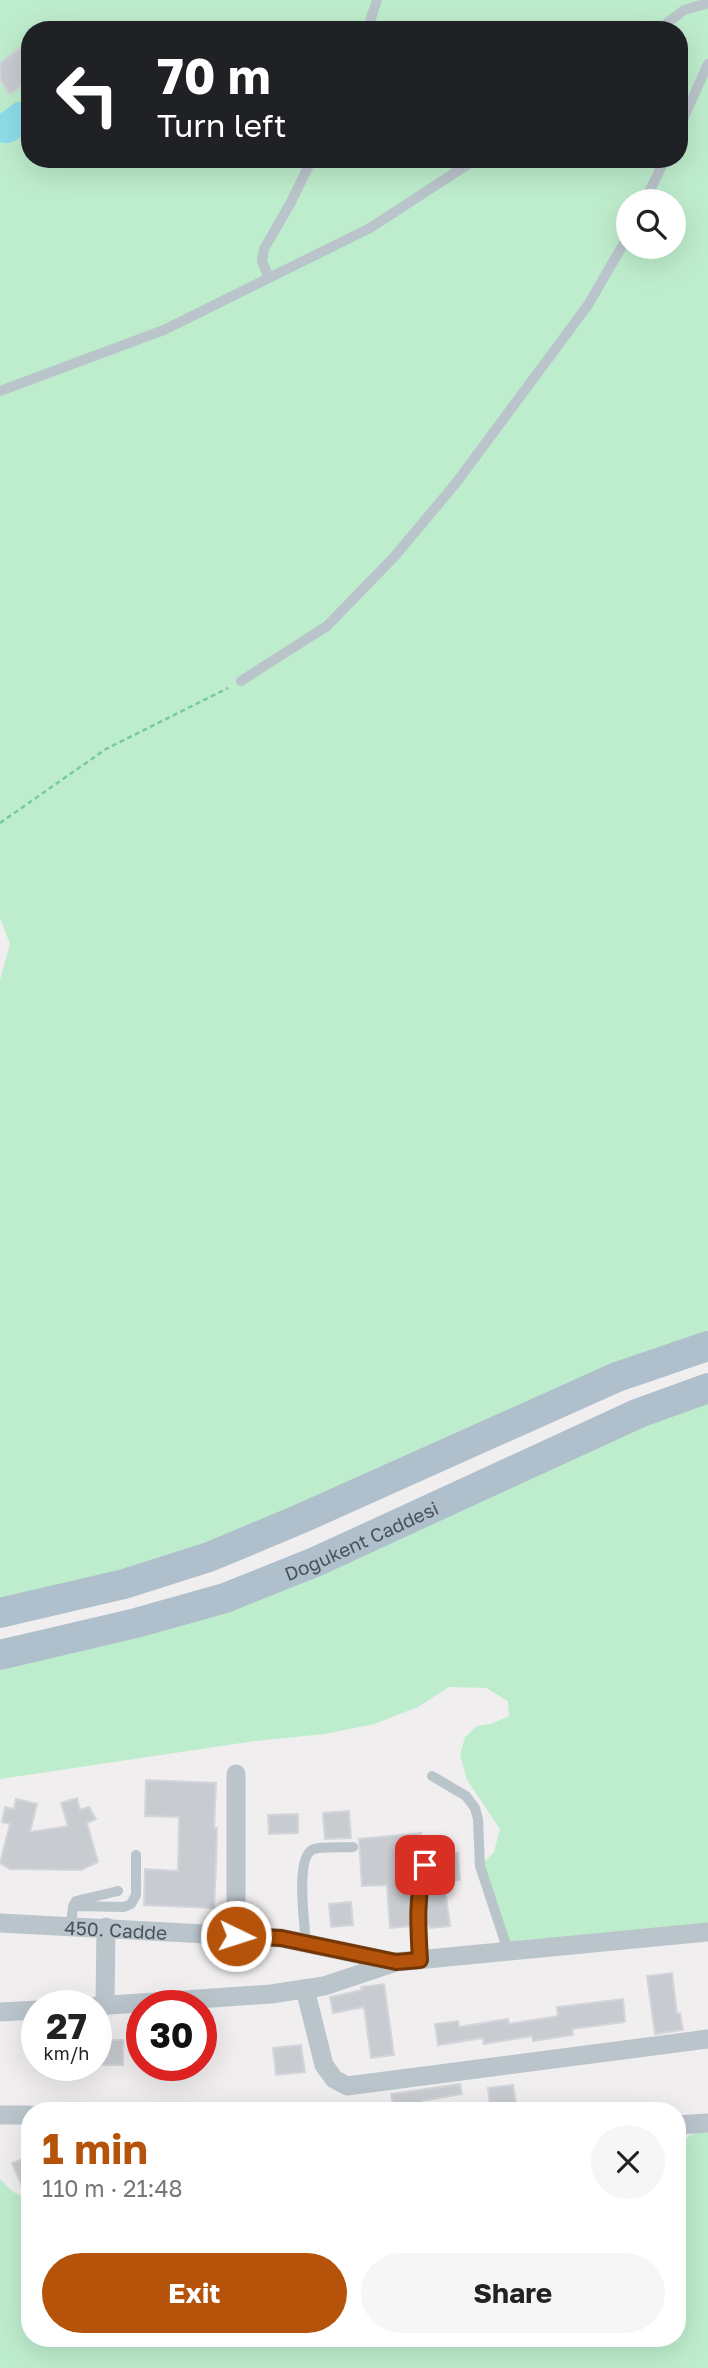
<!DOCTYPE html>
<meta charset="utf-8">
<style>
body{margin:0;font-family:"Golos Text",sans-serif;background:#f6f6f6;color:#222;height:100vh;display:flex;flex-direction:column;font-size:26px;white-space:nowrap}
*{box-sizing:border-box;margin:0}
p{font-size:23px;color:#767676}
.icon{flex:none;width:38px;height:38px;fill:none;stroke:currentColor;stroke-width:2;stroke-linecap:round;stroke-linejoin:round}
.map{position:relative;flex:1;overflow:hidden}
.sheet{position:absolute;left:21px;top:2102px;width:665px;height:245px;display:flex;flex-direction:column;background:#fff;border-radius:28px;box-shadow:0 7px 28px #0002}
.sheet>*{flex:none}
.banner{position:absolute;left:21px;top:21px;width:667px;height:147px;border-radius:28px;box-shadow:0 7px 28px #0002;background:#202124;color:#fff;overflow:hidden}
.tools{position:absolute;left:616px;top:189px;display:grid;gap:14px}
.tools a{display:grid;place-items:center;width:70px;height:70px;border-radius:50%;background:#fff;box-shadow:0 7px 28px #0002;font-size:35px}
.speed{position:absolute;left:21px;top:1990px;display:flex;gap:14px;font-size:35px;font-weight:700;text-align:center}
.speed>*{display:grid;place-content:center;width:91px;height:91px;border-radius:50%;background:#fff;box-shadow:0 7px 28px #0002;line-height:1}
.speed small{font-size:18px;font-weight:400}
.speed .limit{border:10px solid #d22;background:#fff;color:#111}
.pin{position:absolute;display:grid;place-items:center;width:60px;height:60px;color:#fff;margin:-30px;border-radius:14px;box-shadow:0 4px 10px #0006}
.me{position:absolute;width:77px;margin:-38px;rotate:94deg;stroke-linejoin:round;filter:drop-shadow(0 0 5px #0008)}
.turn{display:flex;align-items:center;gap:24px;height:147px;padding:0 21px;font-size:32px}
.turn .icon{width:91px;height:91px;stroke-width:2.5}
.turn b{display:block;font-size:49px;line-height:60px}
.round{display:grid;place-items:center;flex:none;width:74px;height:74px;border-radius:37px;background:#f6f6f6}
.overview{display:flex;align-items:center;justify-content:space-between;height:119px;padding:0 21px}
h1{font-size:42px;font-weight:700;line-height:52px;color:#b45309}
.button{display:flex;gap:14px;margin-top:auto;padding:14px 21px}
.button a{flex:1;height:80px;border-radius:42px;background:#b45309;color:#fff;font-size:28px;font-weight:700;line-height:80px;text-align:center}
.button a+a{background:#f6f6f6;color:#222}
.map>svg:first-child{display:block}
.green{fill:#beedcd;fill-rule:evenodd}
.water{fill:#8ddde8}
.building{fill:#c8ccd1;stroke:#d3d5da;stroke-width:2}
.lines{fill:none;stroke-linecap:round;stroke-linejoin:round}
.path{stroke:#78ca9b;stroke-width:2.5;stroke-dasharray:5 3.5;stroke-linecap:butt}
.service{stroke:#bac4cb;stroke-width:10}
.minor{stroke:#bac4cb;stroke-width:19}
.primary{stroke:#afc0cc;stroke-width:30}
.route-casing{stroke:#753606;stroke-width:18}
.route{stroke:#b45309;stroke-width:12}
.labels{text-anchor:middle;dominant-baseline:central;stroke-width:7;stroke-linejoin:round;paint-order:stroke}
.street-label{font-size:19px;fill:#47535b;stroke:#fff}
</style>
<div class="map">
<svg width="708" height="2368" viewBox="0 0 708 2368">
<rect width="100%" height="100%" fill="#f1eeef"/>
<path class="green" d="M 0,0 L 708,0 L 708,1346 L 300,1519 L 0,1613 L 0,980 L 10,944 L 0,918 ZM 30,30 L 679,30 L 679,159 L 30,159 ZM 628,201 L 674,201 L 674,247 L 628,247 Z
M 708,1388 L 708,1932 L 508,1951 L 480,1866 L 494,1852 L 500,1829 L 467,1780 L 460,1755 L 465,1737 L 477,1726 L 491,1724 L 509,1716 L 508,1701 L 486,1688 L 449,1687 L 418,1707 L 374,1724 L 325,1734 L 255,1741 L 0,1779 L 0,1655 L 136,1623 Z
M 708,2127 L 708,2368 L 0,2368 L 0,2179 L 13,2192 L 30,2199 L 30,2338 L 677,2338 L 677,2145 L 695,2132 Z"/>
<path class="water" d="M 16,102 L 30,102 L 30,129 C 21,136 12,147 0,142 L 0,114 Z"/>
<path class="building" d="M 30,40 L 30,80 L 10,94 L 0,80 L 0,63 Z
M 146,1780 L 216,1783 L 214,1828 L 217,1828 L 216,1865 L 214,1908 L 144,1905 L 145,1869 L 178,1871 L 179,1817 L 145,1816 Z
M 77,1798 L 80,1810 L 89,1807 L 96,1819 L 87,1823 L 98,1862 L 81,1870 L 10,1869 L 0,1863 L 10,1824 L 2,1822 L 5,1807 L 14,1809 L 16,1799 L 37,1804 L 30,1832 L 68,1826 L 61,1803 Z
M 349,1811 L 351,1838 L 325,1839 L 323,1813 Z
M 298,1814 L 298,1833 L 269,1834 L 268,1815 Z
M 421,1833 L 423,1856 L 458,1853 L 460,1880 L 444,1881 L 450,1926 L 430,1928 L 429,1925 L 426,1925 L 428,1890 L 432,1866 L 431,1860 L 426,1858 L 419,1860 L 415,1875 L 411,1926 L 390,1928 L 387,1885 L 362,1886 L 359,1839 Z
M 351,1902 L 353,1925 L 331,1927 L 329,1904 Z
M 672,1973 L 677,2014 L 680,2013 L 683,2030 L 655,2034 L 647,1976 Z
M 384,1984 L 394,2055 L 371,2058 L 364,2007 L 333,2013 L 330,1997 L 362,1990 L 361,1987 Z
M 623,1999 L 625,2022 L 572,2029 L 573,2035 L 533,2041 L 532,2036 L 484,2044 L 483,2038 L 438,2045 L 435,2024 L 458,2021 L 459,2027 L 508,2019 L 509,2024 L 558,2016 L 557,2007 Z
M 101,2040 L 123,2040 L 123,2065 L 101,2065 Z
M 301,2045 L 305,2072 L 276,2075 L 273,2048 Z
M 460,2084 L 462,2094 L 422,2101 L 424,2110 L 394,2110 L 391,2094 Z
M 513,2085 L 516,2103 L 490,2107 L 488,2088 Z
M 30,2156 L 30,2205 L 12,2163 Z"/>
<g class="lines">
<path class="path" d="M 0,823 L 106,749 L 228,688"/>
<path class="service" d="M 367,30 L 377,0
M 658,30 L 684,10 L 708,3
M 679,128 L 708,64
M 645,201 L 665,159
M 269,278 L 262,261 L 264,249 L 290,204 L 312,159
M 0,391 L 164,330 L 370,228 L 476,159
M 241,681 L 327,626 L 395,556 L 456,483 L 588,305 L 628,236
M 432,1776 L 466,1796 L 475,1808 L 478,1819 L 480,1866 L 508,1951
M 73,1906 L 124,1907 L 131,1904 L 136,1895 L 136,1855
M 71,1925 L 73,1906 L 76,1901 L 118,1891
M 306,1944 C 305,1926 294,1855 314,1849 C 325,1846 341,1848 353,1847
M 420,1960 C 418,1927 416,1897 425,1865"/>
<g class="minor">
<path id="s1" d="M 0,1923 L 281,1938 L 395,1962"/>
<path d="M 236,1935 L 236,1774"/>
<path d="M 305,1989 L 324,2065 L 334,2079 L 347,2086 L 708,2039"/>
<path d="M 105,2005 L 106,1927"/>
<path d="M 96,2006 L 271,1994 L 324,1986 L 396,1962 L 708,1932"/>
<path d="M 0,2012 L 37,2010"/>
<path d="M 0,2115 L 30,2115"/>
<path d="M 677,2125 L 708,2123"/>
</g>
<g class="primary">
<path d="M 0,1613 L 124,1584 L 209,1557 L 300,1519 L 617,1377 L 708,1346"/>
<path id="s2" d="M 0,1655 L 136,1623 L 225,1598 L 315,1562 L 639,1413 L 708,1388"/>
</g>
</g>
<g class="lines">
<defs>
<path id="route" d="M 236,1936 L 281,1938 L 396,1962 L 420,1960 C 418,1927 416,1897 425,1865"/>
</defs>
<use href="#route" class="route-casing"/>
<use href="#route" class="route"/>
</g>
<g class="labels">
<g class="street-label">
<text stroke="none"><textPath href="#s2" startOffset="380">Doğukent Caddesi</textPath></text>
<text stroke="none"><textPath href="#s1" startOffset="116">450. Cadde</textPath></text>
</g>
</g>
</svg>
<div class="tools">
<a><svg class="icon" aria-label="search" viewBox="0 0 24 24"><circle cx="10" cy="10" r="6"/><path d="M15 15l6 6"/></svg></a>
</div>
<div class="speed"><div>27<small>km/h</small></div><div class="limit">30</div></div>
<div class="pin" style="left:425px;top:1865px;background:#d93025"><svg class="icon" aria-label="arrive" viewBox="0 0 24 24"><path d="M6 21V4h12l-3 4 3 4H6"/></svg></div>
<svg class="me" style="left:236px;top:1936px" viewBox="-20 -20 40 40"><circle r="17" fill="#b45309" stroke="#fff" stroke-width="3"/><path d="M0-11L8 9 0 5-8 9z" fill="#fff"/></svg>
<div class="banner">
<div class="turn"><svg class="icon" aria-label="left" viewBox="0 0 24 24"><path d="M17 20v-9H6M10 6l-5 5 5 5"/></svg><div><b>70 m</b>Turn left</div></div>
</div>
<section class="sheet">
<div class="overview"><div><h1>1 min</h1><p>110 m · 21:48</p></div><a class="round"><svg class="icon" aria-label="close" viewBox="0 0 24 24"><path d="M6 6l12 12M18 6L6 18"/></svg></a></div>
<div class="button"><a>Exit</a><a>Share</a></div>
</section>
</div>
